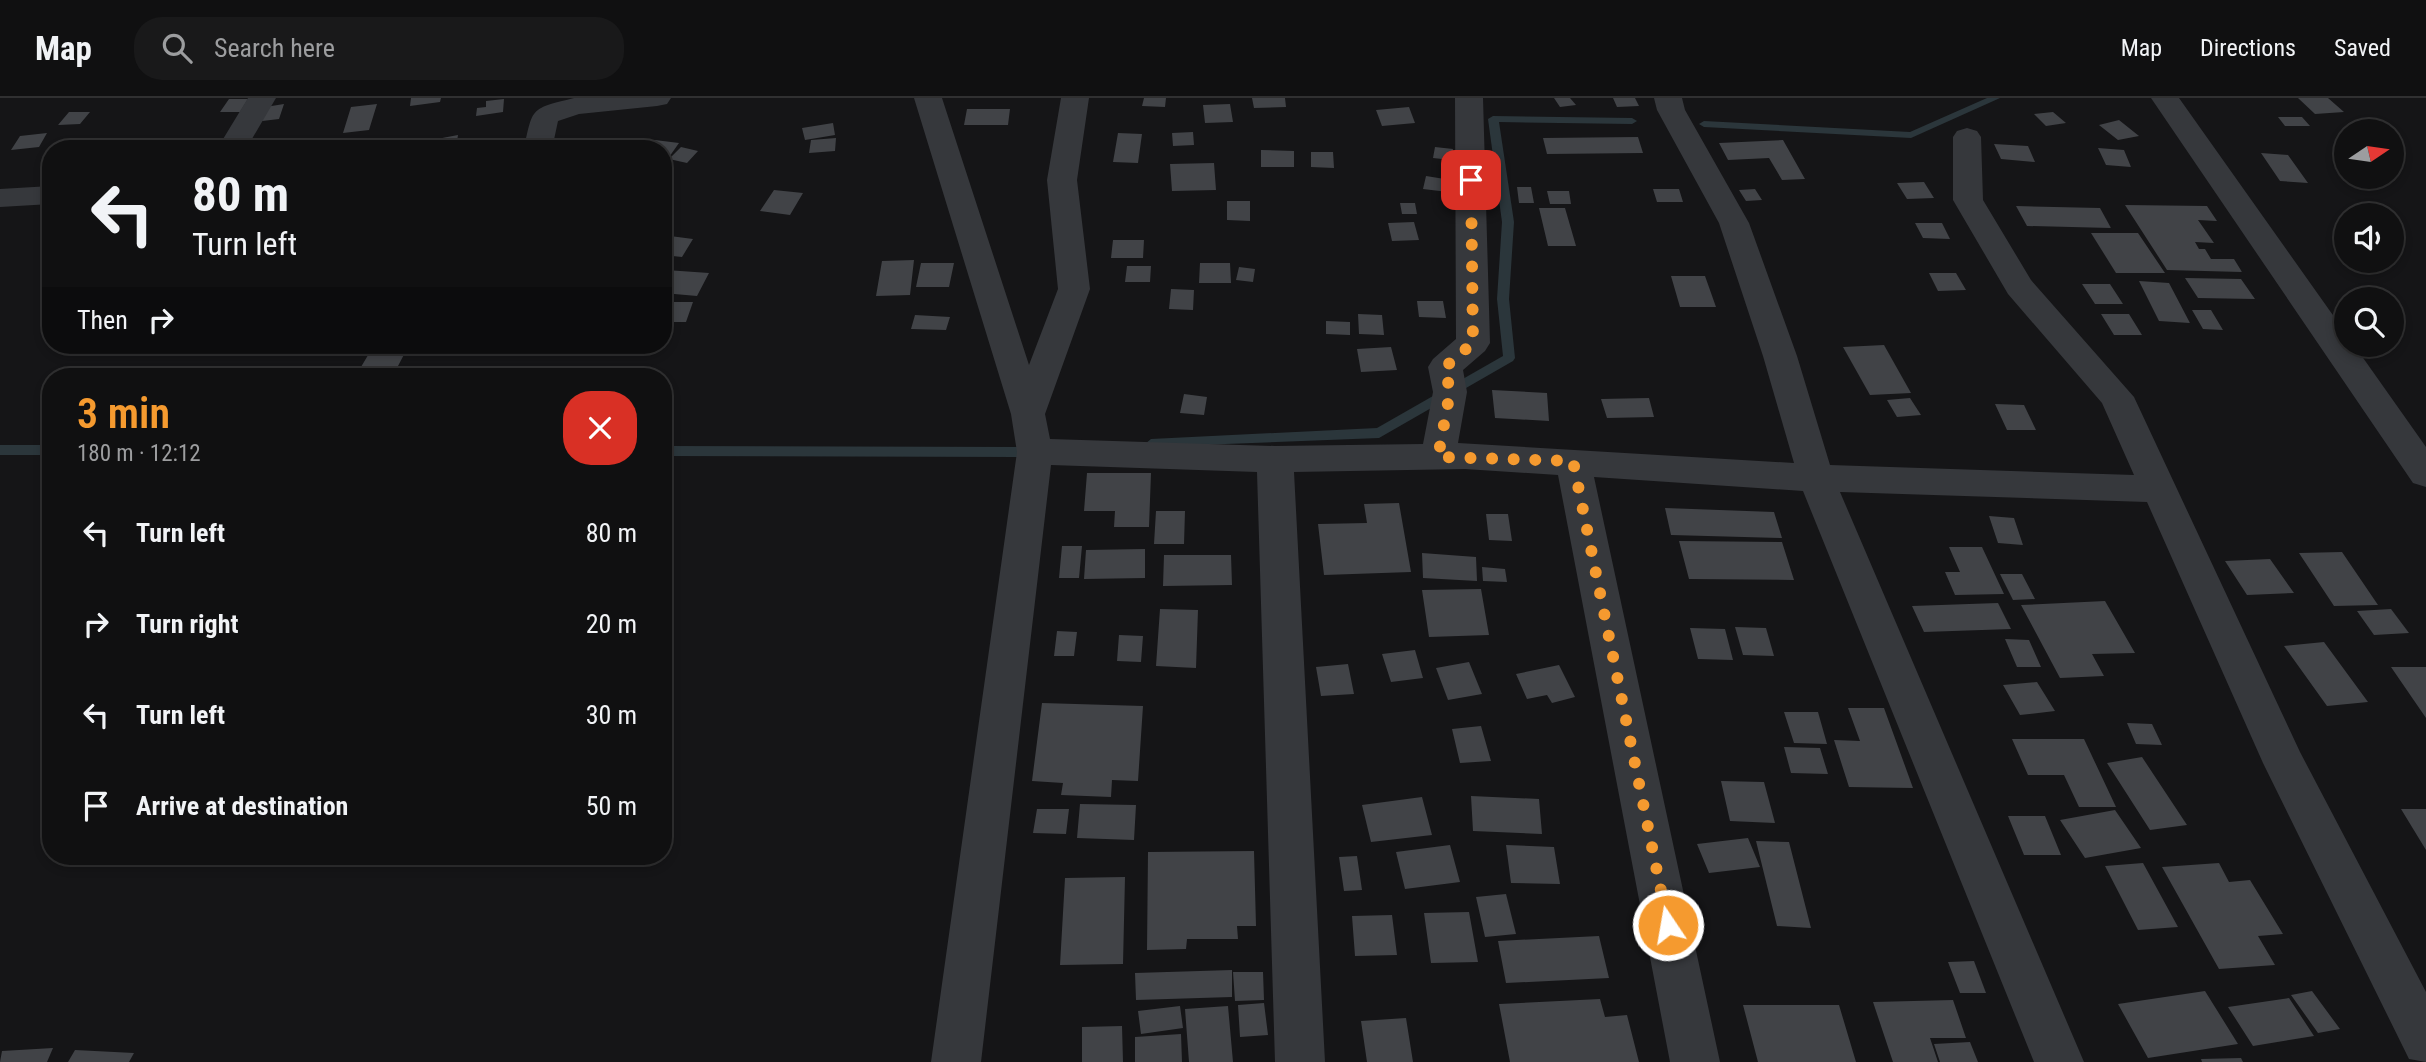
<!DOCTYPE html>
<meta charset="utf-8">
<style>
body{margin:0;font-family:"Roboto Condensed",sans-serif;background:#19191a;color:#f1f3f6;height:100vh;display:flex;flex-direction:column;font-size:26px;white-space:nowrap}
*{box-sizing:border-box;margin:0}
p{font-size:23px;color:#9c9d9f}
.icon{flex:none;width:38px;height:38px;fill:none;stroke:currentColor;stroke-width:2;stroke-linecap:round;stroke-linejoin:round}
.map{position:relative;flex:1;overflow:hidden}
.details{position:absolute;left:42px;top:270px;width:630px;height:497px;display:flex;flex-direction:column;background:#101011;border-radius:28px;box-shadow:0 4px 10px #0003,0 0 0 2px #303031}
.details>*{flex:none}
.banner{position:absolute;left:42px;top:42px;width:630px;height:214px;border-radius:28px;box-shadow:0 4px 10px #0003,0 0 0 2px #303031;background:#101011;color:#f1f3f6;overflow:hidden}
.needle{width:46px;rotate:77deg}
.fabs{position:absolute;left:2334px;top:21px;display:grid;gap:14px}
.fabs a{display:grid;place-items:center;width:70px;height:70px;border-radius:50%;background:#101011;box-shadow:0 4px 10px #0003,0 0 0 2px #303031;font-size:35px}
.pin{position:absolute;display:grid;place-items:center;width:60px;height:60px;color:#fff;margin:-30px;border-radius:14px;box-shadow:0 4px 10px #0006}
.me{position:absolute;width:77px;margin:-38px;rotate:348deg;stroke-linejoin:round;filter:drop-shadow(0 0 5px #0008)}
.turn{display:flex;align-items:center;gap:24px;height:147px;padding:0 35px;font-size:32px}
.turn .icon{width:91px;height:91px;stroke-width:2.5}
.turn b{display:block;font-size:49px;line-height:60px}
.then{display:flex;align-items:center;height:66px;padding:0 35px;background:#0003;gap:14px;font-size:26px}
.round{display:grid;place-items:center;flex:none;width:74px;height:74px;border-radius:28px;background:#19191a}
.overview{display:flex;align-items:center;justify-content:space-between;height:119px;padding:0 35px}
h1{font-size:42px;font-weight:600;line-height:52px;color:#f59a2f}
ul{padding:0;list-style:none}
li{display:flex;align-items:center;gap:21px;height:91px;padding:0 35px}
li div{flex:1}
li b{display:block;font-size:26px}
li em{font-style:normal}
header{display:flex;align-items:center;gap:42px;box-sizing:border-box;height:98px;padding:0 35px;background:#101011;border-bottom:2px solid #303031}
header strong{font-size:33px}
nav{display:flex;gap:38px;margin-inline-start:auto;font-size:24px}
.search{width:490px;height:63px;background:#19191a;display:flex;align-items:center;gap:18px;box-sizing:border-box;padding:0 24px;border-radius:28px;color:#9c9d9f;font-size:26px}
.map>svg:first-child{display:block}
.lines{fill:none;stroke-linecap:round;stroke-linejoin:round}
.stream{fill:#2b363b;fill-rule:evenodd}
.building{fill:#414347}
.minor{fill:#36383c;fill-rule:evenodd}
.route{stroke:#f59a2f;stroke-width:12;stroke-dasharray:0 21.6}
</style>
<header>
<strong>Map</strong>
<div class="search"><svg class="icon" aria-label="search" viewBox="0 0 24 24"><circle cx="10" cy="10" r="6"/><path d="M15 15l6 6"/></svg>Search here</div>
<nav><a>Map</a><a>Directions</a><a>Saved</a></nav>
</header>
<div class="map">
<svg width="2426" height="964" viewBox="0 0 2426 964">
<rect width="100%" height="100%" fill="#151517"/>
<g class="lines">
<path class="stream" d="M 1987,0 L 2000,0 L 1911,40 L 1704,29 L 1699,26 L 1704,23 L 1910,34 Z
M 1493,18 L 1632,20 L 1637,23 L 1632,26 L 1499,24 L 1514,124 L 1509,201 L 1515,260 L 1513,263 L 1379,340 L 1146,349 L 1145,346 L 1151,341 L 1377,330 L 1503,258 L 1497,201 L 1502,124 L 1488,21 Z
M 0,347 L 51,347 L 51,357 L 0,357 Z
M 663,348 L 1036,349 L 1042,354 L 1036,359 L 663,358 Z"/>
</g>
<path class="building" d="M 411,0 L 441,0 L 440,4 L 410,8 Z
M 1144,0 L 1166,0 L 1165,9 L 1142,8 Z
M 1252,0 L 1285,0 L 1286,9 L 1254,10 Z
M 1554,0 L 1570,0 L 1576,7 L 1560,9 Z
M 1613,0 L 1635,0 L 1639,8 L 1617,9 Z
M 2298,0 L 2328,0 L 2344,14 L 2315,16 Z
M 229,1 L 248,1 L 240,14 L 220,14 Z
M 504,1 L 503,14 L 476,18 L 477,10 L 486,9 L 486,3 Z
M 284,6 L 279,21 L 254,24 L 259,10 Z
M 377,6 L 369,32 L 343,35 L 351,9 Z
M 1230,6 L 1233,24 L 1205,25 L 1203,7 Z
M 1409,9 L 1415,25 L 1382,28 L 1376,12 Z
M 967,11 L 1010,11 L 1008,27 L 964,27 Z
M 69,14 L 90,14 L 80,26 L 58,27 Z
M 2053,14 L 2066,25 L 2046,28 L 2034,16 Z
M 2278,19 L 2302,19 L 2310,28 L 2285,28 Z
M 2119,22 L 2139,38 L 2118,42 L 2099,27 Z
M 833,25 L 835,37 L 805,42 L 802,30 Z
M 1193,34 L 1194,47 L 1173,48 L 1172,35 Z
M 47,35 L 39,49 L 11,52 L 20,38 Z
M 1118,35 L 1142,36 L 1138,65 L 1113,64 Z
M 458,37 L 456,49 L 436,51 L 437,41 Z
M 1638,39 L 1643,55 L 1547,56 L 1543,40 Z
M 836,40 L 835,53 L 809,55 L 811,42 Z
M 655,42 L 679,45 L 667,62 L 663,62 L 663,51 L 649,51 Z
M 1783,42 L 1805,81 L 1782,82 L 1769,60 L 1728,62 L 1719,45 Z
M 1994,46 L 2028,48 L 2035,64 L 2001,61 Z
M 681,49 L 698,53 L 687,65 L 669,61 Z
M 1435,49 L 1453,51 L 1451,62 L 1433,60 Z
M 2098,50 L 2124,52 L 2131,69 L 2106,67 Z
M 1261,52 L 1294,53 L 1294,69 L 1261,69 Z
M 1311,54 L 1333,54 L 1334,70 L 1311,69 Z
M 2261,55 L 2288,57 L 2308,85 L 2280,83 Z
M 1214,65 L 1216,92 L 1172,93 L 1170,66 Z
M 1426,78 L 1451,82 L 1448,94 L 1423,91 Z
M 1924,84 L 1934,100 L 1907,101 L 1897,85 Z
M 1517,89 L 1531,89 L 1534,105 L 1519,105 Z
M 1653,91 L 1679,91 L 1683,104 L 1657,104 Z
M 1755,91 L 1762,102 L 1746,103 L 1739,92 Z
M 774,92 L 803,95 L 790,117 L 760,113 Z
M 1547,93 L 1569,93 L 1571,106 L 1550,106 Z
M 1227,103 L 1250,103 L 1250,123 L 1227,122 Z
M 1400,105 L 1415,105 L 1417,116 L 1402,116 Z
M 2125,107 L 2207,108 L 2217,123 L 2198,122 L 2214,145 L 2195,144 L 2199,151 L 2205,151 L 2211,161 L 2234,161 L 2242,174 L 2167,172 Z
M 2016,108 L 2100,110 L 2111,130 L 2027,128 Z
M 1539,110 L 1565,110 L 1576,148 L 1548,148 Z
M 1414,124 L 1419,142 L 1392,143 L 1388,125 Z
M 1915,125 L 1942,125 L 1950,141 L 1923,140 Z
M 2091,135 L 2138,135 L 2165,175 L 2116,175 Z
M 670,138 L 693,141 L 682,159 L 663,157 L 663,149 Z
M 1113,142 L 1144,142 L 1143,160 L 1111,160 Z
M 914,162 L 910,197 L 876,198 L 882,163 Z
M 921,165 L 954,165 L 949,189 L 916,189 Z
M 1200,165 L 1230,165 L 1231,185 L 1199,185 Z
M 1127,168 L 1151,168 L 1150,184 L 1125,184 Z
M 1239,169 L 1255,171 L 1253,184 L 1236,182 Z
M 666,172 L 709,175 L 697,198 L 663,195 L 663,178 Z
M 1929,175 L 1956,175 L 1966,192 L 1938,193 Z
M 1671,178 L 1705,178 L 1716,209 L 1680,209 Z
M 2185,180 L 2241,181 L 2255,201 L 2198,200 Z
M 2139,183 L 2169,185 L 2190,225 L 2159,223 Z
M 2082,186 L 2110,186 L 2123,206 L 2095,206 Z
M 1171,191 L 1194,192 L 1193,212 L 1169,211 Z
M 1417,203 L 1443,203 L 1446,220 L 1419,219 Z
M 669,204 L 693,204 L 686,224 L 663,224 Z
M 2192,212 L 2211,212 L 2223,232 L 2203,231 Z
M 1358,216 L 1382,217 L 1384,237 L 1359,236 Z
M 2101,216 L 2129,216 L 2142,237 L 2114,237 Z
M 915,217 L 950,219 L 946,232 L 911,231 Z
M 1326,223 L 1350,224 L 1350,237 L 1326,236 Z
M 374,247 L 409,247 L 398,268 L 361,269 Z
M 1884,247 L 1911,295 L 1870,297 L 1843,249 Z
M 1391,249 L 1397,272 L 1361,274 L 1357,251 Z
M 121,269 L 117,278 L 87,278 L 90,272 Z
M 1492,292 L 1547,295 L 1549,323 L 1495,320 Z
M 1184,296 L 1207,299 L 1204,317 L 1180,315 Z
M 1649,300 L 1654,319 L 1607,320 L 1601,301 Z
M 1910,300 L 1921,317 L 1897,319 L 1887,302 Z
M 1995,306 L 2024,307 L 2036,332 L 2007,332 Z
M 1087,375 L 1151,375 L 1149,429 L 1114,429 L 1115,413 L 1084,413 Z
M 1399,405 L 1411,474 L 1324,477 L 1318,426 L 1367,425 L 1364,406 Z
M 1665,410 L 1774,414 L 1782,440 L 1671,437 Z
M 1156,413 L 1185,413 L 1184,446 L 1154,446 Z
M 1486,416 L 1508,416 L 1512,443 L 1489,442 Z
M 1989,418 L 2014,420 L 2023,447 L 1998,445 Z
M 1679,443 L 1782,444 L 1794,482 L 1689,481 Z
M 1062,448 L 1082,448 L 1079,480 L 1059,480 Z
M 1949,449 L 1982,449 L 2004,496 L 1955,497 L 1945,474 L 1960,474 Z
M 1145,451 L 1145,480 L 1084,481 L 1086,452 Z
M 2342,454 L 2378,507 L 2334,508 L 2299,455 Z
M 1422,455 L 1476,459 L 1477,483 L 1423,480 Z
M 1164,457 L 1231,457 L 1232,487 L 1163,488 Z
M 2270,461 L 2294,495 L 2247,497 L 2225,463 Z
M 1482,469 L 1505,471 L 1507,484 L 1483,483 Z
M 2000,476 L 2022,476 L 2035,501 L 2013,502 Z
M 1481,491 L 1489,537 L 1429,539 L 1422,492 Z
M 2105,503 L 2135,555 L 2092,556 L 2104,578 L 2060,580 L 2021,507 Z
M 1998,505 L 2011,531 L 1924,534 L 1912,508 Z
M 1160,511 L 1198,512 L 1196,570 L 1156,568 Z
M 2391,511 L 2409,535 L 2374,537 L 2357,513 Z
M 1735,529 L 1766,530 L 1774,558 L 1743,557 Z
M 1690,530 L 1725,531 L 1733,562 L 1698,561 Z
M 1057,533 L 1077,534 L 1074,558 L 1054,558 Z
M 1119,537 L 1143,538 L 1141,564 L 1117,563 Z
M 2005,541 L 2029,542 L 2041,569 L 2017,569 Z
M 2324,544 L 2368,604 L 2327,608 L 2284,548 Z
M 1415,552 L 1423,580 L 1391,584 L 1382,556 Z
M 1469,564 L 1482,596 L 1448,602 L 1436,570 Z
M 1348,566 L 1354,596 L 1321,598 L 1316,569 Z
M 1559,567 L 1575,599 L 1552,605 L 1547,597 L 1527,601 L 1516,576 Z
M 2391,569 L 2426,569 L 2426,620 Z
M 2037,584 L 2055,613 L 2020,617 L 2003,587 Z
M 1042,605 L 1143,608 L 1138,683 L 1112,682 L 1111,699 L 1061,697 L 1063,685 L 1032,683 Z
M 1848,610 L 1884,610 L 1913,690 L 1849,689 L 1834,642 L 1860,643 Z
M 1784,614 L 1818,614 L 1827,646 L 1794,645 Z
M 2127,625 L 2152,626 L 2162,647 L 2136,646 Z
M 1481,628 L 1491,663 L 1460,665 L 1452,631 Z
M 2012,641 L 2084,641 L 2116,709 L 2079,709 L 2064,677 L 2028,677 Z
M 1784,649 L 1820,650 L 1828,676 L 1791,675 Z
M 2142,659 L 2187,727 L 2150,732 L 2107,665 Z
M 1721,683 L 1764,684 L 1775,725 L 1730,723 Z
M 1471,698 L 1539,701 L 1542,736 L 1473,733 Z
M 1422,699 L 1432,737 L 1371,744 L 1362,707 Z
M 1080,706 L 1136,707 L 1134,742 L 1077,740 Z
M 1037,711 L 1069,711 L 1066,736 L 1033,735 Z
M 2401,711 L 2426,711 L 2426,752 Z
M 2115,712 L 2141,750 L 2085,760 L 2060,722 Z
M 2008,718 L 2045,718 L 2061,757 L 2024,757 Z
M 1748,740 L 1760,769 L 1709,775 L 1697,746 Z
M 1756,743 L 1789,744 L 1811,830 L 1777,828 Z
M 1450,747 L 1460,784 L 1405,791 L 1396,754 Z
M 1506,747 L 1554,749 L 1560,786 L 1511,785 Z
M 1254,753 L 1256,828 L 1237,828 L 1238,841 L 1187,841 L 1186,851 L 1147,852 L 1148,754 Z
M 1357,758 L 1362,792 L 1344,793 L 1339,759 Z
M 2143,765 L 2178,829 L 2138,832 L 2105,768 Z
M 2219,765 L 2229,784 L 2250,782 L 2283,836 L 2258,838 L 2275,867 L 2219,871 L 2162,769 Z
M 1125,779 L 1123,866 L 1060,867 L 1065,780 Z
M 1506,796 L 1516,836 L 1485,839 L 1476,799 Z
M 1469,814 L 1478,864 L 1431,865 L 1424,815 Z
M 1392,817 L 1397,857 L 1355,858 L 1352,818 Z
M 1599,838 L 1609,880 L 1506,885 L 1498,843 Z
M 1974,863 L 1986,895 L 1960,895 L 1948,864 Z
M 1232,872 L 1232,899 L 1136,902 L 1135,875 Z
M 1233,874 L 1263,874 L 1264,902 L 1235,903 Z
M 2205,893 L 2238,946 L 2148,960 L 2118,906 Z
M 2312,893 L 2340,931 L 2318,935 L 2291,897 Z
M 2289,900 L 2314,938 L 2253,948 L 2228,909 Z
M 1600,901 L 1605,919 L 1627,917 L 1639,964 L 1510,964 L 1499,906 Z
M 1953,902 L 1966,940 L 1930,940 L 1938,964 L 1893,964 L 1873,904 Z
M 1264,905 L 1268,937 L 1240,939 L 1238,907 Z
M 1743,907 L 1839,907 L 1856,964 L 1758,964 Z
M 1180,908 L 1183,930 L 1141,936 L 1138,913 Z
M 1228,908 L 1233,964 L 1189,964 L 1185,911 Z
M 1406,920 L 1413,964 L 1367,964 L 1361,923 Z
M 1122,928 L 1123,964 L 1082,964 L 1082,929 Z
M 1181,936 L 1182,964 L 1135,964 L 1135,939 Z
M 1970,944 L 1978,964 L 1940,964 L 1934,946 Z
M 53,950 L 47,964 L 0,964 L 2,953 Z
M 75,952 L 134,955 L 129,964 L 68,964 Z
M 2241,960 L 2243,964 L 2202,964 L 2201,961 Z"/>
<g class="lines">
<path class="minor" d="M 248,0 L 276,0 L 246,51 L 217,51 Z
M 574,0 L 671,0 L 667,6 L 657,8 L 579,16 L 558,23 L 552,51 L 524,51 C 533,8 531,11 574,0 Z
M 914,0 L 942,0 L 1029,267 L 1058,191 L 1047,82 L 1061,0 L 1089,0 L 1077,82 L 1090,191 L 1045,316 L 1050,341 L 1275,348 L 1423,346 L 1433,294 L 1428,269 L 1433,261 L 1456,241 L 1455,0 L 1483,0 L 1490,245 L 1485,253 L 1463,272 L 1467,294 L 1458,345 L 1794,365 L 1763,258 L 1719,125 L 1657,12 L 1654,0 L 1682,0 L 1685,12 L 1749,125 L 1797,258 L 1830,367 L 2134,377 L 2102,305 L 2008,196 L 1953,102 L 1953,39 L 1957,33 L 1967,30 L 1977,33 L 1981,39 L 1983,102 L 2031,182 L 2134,299 L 2300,654 L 2426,894 L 2426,964 L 2409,961 L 2263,665 L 2147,404 L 1840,394 L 2084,964 L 2034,964 L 1803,393 L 1594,379 L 1720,964 L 1670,964 L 1558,377 L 1465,371 L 1294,374 L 1325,964 L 1275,964 L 1257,374 L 1051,367 L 981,964 L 931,964 L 1017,354 L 1011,316 Z
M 2151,0 L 2179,0 L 2347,237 L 2347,247 L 2354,247 L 2426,349 L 2426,389 L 2413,385 Z
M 51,88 L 51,106 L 0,109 L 0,91 Z"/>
</g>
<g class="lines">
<path class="route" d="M 1471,82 L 1473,245 L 1445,269 L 1450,294 L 1438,359 L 1573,363 L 1668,827"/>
</g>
</svg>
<div class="fabs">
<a><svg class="needle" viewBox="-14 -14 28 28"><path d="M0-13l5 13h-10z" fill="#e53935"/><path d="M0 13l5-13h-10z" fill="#9c9d9f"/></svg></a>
<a><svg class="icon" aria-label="sound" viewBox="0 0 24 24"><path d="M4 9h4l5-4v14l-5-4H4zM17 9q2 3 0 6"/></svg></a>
<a><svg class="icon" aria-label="search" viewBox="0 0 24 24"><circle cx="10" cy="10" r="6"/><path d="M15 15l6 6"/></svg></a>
</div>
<div class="pin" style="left:1471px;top:82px;background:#d93025"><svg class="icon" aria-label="arrive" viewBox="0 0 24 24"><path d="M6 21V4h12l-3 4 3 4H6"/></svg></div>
<svg class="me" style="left:1668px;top:827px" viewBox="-20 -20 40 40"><circle r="17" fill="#f59a2f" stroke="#fff" stroke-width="3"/><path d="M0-11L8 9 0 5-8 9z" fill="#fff"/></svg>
<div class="banner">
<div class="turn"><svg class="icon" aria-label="left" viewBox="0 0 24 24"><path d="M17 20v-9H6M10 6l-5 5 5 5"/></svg><div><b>80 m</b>Turn left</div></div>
<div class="then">Then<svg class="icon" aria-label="right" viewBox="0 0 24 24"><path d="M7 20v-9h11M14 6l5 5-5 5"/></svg></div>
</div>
<section class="details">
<div class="overview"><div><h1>3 min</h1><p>180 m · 12:12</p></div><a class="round" style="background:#d93025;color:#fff"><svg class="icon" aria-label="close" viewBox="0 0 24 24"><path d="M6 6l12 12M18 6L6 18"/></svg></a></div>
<ul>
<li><svg class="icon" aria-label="left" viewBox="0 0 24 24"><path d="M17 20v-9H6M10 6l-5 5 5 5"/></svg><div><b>Turn left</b></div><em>80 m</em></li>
<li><svg class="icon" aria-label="right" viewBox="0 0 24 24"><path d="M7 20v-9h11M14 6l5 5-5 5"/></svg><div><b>Turn right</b></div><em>20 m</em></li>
<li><svg class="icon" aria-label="left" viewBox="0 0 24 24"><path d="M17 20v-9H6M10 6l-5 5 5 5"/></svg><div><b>Turn left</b></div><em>30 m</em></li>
<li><svg class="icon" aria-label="arrive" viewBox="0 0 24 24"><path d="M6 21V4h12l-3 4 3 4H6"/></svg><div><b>Arrive at destination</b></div><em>50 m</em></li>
</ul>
</section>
</div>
